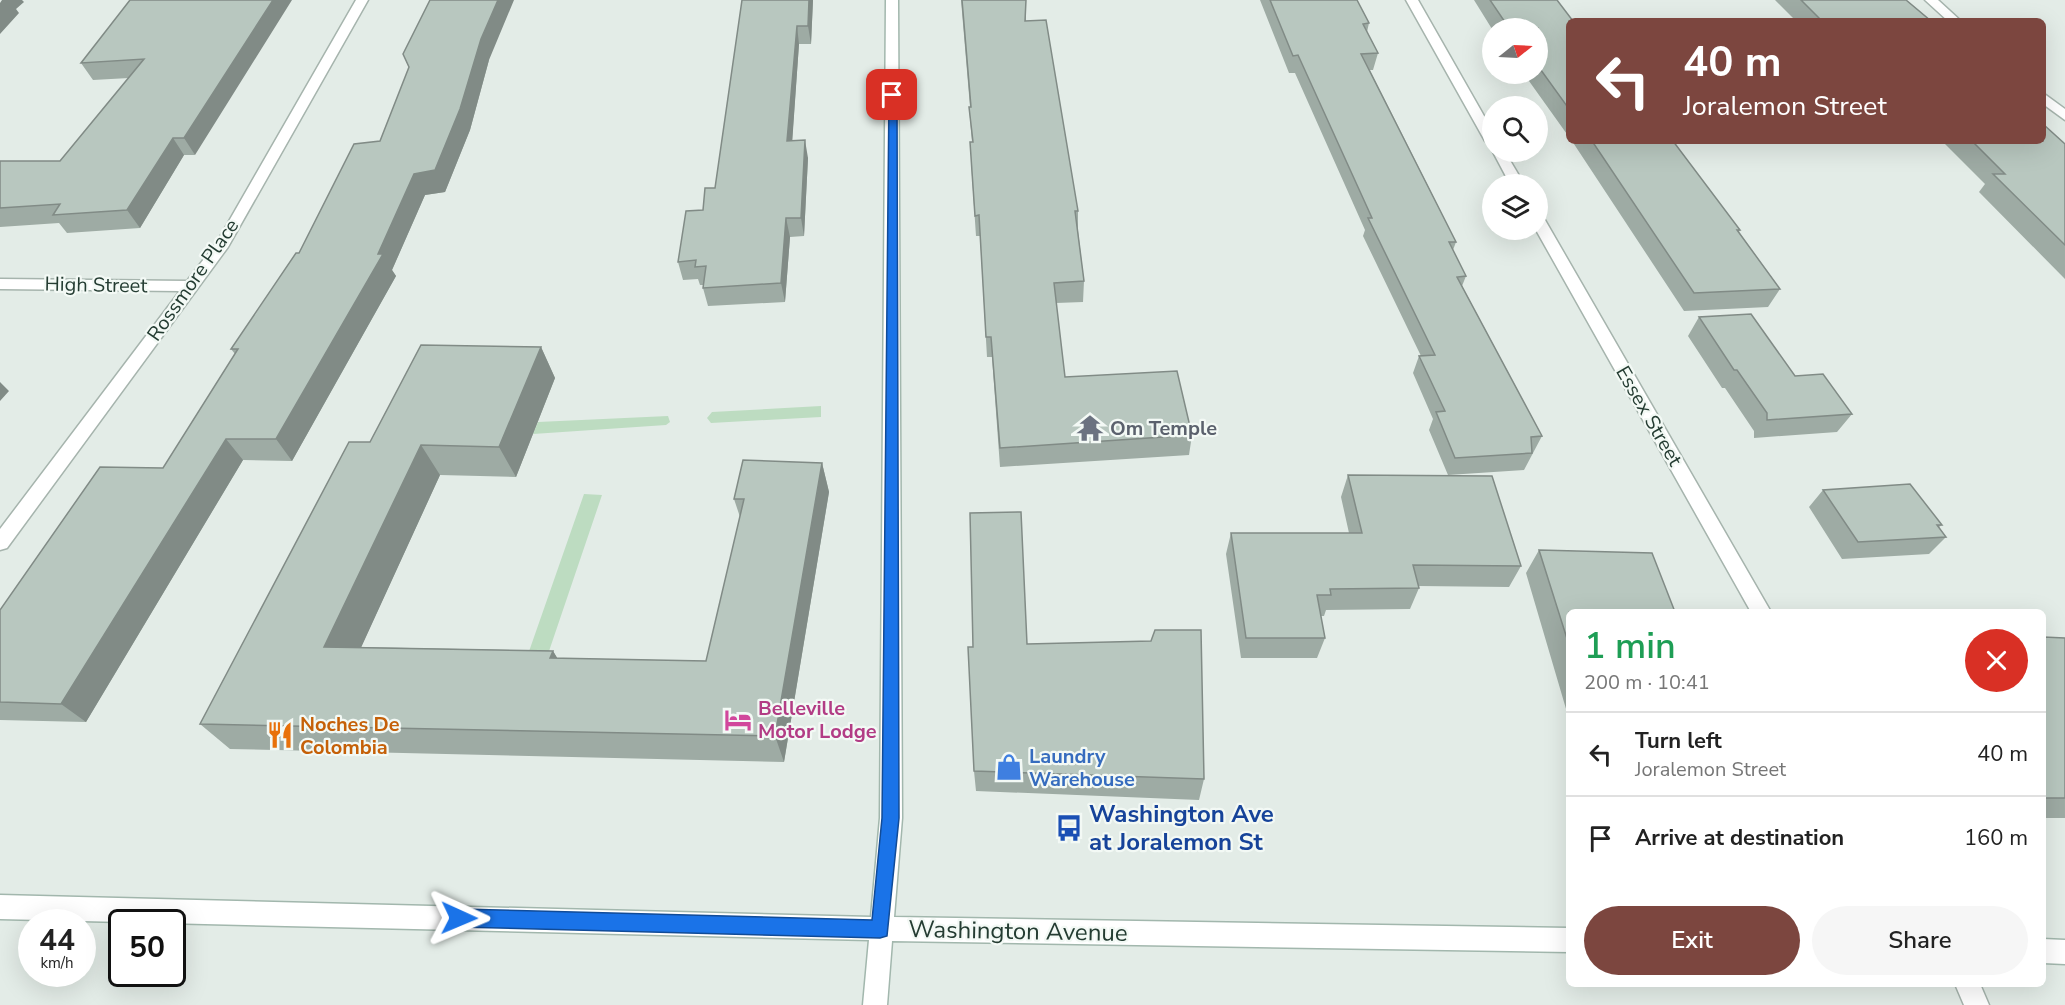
<!DOCTYPE html>
<meta charset="utf-8">
<style>
body{margin:0;font-family:"Nunito Sans",sans-serif;background:#f6f6f6;color:#222;height:100vh;display:flex;flex-direction:column;font-size:22px;white-space:nowrap}
*{box-sizing:border-box;margin:0}
p{font-size:20px;color:#767676}
.icon{flex:none;width:33px;height:33px;fill:none;stroke:currentColor;stroke-width:2;stroke-linecap:round;stroke-linejoin:round}
.map{position:relative;flex:1;overflow:hidden}
.panel{position:absolute;left:1566px;top:609px;width:480px;height:378px;display:flex;flex-direction:column;background:#fff;border-radius:9px;box-shadow:0 6px 24px #0002}
.panel>*{flex:none}
.top-card{position:absolute;left:1566px;top:18px;width:480px;height:126px;border-radius:9px;box-shadow:0 6px 24px #0002;background:#7c463f;color:#fff;overflow:hidden}
.needle{width:39px;rotate:72deg}
.buttons{position:absolute;left:1482px;top:18px;display:grid;gap:12px}
.buttons a{display:grid;place-items:center;width:66px;height:66px;border-radius:50%;background:#fff;box-shadow:0 6px 24px #0002;font-size:30px}
.speed{position:absolute;left:18px;top:909px;display:flex;gap:12px;font-size:30px;font-weight:700;text-align:center}
.speed>*{display:grid;place-content:center;width:78px;height:78px;border-radius:50%;background:#fff;box-shadow:0 6px 24px #0002;line-height:1}
.speed small{font-size:15px;font-weight:400}
.speed .limit{border:3px solid #111;border-radius:9px;background:#fff;color:#111}
.pin{position:absolute;display:grid;place-items:center;width:51px;height:51px;color:#fff;margin:-26px;border-radius:12px;box-shadow:0 3px 9px #0006}
.me{position:absolute;width:66px;margin:-33px;rotate:91deg;stroke-linejoin:round;filter:drop-shadow(0 0 4px #0008)}
.turn{display:flex;align-items:center;gap:21px;height:126px;padding:0 18px;font-size:27px}
.turn .icon{width:78px;height:78px;stroke-width:2.5}
.turn b{display:block;font-size:42px;line-height:51px}
.round{display:grid;place-items:center;flex:none;width:63px;height:63px;border-radius:32px;background:#f6f6f6}
.headline{display:flex;align-items:center;justify-content:space-between;height:102px;padding:0 18px}
h1{font-size:36px;font-weight:600;line-height:45px;color:#1e9e55}
.action{display:flex;gap:12px;margin-top:auto;padding:12px 18px}
.action a{flex:1;height:69px;border-radius:36px;background:#7c463f;color:#fff;font-size:24px;font-weight:600;line-height:69px;text-align:center}
.action a+a{background:#f6f6f6;color:#222}
ul{padding:0;list-style:none}
li{display:flex;align-items:center;gap:18px;height:84px;padding:0 18px;border-top:2px solid #e0e0e0}
li div{flex:1}
li b{display:block;font-size:22px}
li em{font-style:normal}
.map>svg:first-child{display:block}
.green{fill:#bddcc1}
.lines{fill:none;stroke-linecap:round;stroke-linejoin:round}
.street-casing{stroke:#a6b4ad;stroke-width:3}
.secondary-casing{stroke:#a2b7ad;stroke-width:3}
.street{fill:#fff;fill-rule:evenodd}
.secondary{fill:#fff;fill-rule:evenodd}
.wall{fill:#9eaba4}
.shaded-wall{fill:#818b86}
.building{fill:#b8c7bf;stroke:#818b86;stroke-width:1.5}
.route{fill:#1a73e8;stroke:#114b97;stroke-width:1.5}
.labels{text-anchor:middle;dominant-baseline:central;stroke-width:4.5;stroke-linejoin:round;paint-order:stroke}
.street-label{font-size:20px;fill:#243c32;stroke:#f3f9f5}
.worship-label{font-size:20px;font-weight:bold;fill:#5b616d;stroke:#f3f9f5;text-anchor:start}
.hotel-label{font-size:20px;font-weight:bold;fill:#b23c85;stroke:#f3f9f5;text-anchor:start}
.food-label{font-size:20px;font-weight:bold;fill:#c56008;stroke:#f3f9f5;text-anchor:start}
.shop-label{font-size:20px;font-weight:bold;fill:#366cbe;stroke:#f3f9f5;text-anchor:start}
.near-transit-label{font-size:24px;font-weight:bold;fill:#164399;stroke:#f3f9f5;text-anchor:start}
.near-street-label{font-size:24px;fill:#243c32;stroke:#f3f9f5}
</style>
<div class="map">
<svg width="2065" height="1005" viewBox="0 0 2065 1005">
<rect width="100%" height="100%" fill="#e3ece7"/>
<path class="green" d="M 821,406 L 821,417 L 711,423 L 707,418 L 712,412 Z
M 668,416 L 670,422 L 666,425 L 533,434 L 538,422 Z
M 584,494 L 602,495 L 546,660 L 526,660 Z"/>
<g class="lines">
<defs>
<path id="street" d="M 356,0 L 368,0 L 228,247 L 7,548 L 0,550 L 0,529 L 180,291 L 0,289 L 0,279 L 187,281 L 217,242 Z
M 1406,0 L 1418,0 L 1492,130 L 1492,145 L 1485,141 Z
M 1925,0 L 1938,0 L 1961,21 L 1948,21 Z
M 2043,93 L 2065,109 L 2065,120 L 2043,104 Z
M 1493,152 L 1505,152 L 1524,184 L 1510,184 Z
M 1538,216 L 1545,220 L 1771,612 L 1751,612 L 1536,230 Z
M 1955,984 L 1980,984 L 1989,1005 L 1964,1005 Z"/>
<path id="secondary" d="M 886,0 L 898,0 L 902,818 L 894,917 L 1569,928 L 1569,952 L 892,941 L 887,1005 L 863,1005 L 869,940 L 0,919 L 0,895 L 871,917 L 880,818 Z
M 2043,939 L 2065,940 L 2065,964 L 2043,963 Z"/>
</defs>
<use href="#street" class="street-casing"/>
<use href="#secondary" class="secondary-casing"/>
<use href="#street" class="street"/>
<use href="#secondary" class="secondary"/>
</g>
<path class="wall" d="M 130,0 L 195,155 L 184,155 L 140,228 L 67,233 L 59,223 L 0,227 L 0,161 L 60,161 L 129,78 L 93,80 L 81,63 Z
M 742,0 L 813,0 L 811,44 L 799,44 L 792,141 L 808,158 L 804,236 L 790,237 L 785,302 L 708,306 L 703,288 L 703,285 L 700,285 L 698,279 L 683,280 L 678,262 L 703,210 L 715,188 Z
M 961,0 L 1026,0 L 1026,21 L 1078,211 L 1078,231 L 1084,281 L 1083,302 L 1056,303 L 1065,377 L 1192,435 L 1189,455 L 1000,467 L 992,357 L 987,357 L 980,236 L 976,236 L 971,162 L 972,142 L 969,107 L 970,107 Z
M 1260,0 L 1357,0 L 1369,23 L 1367,32 L 1378,53 L 1373,70 L 1370,70 L 1456,242 L 1453,250 L 1466,276 L 1462,286 L 1542,436 L 1524,470 L 1448,475 L 1429,430 L 1433,419 L 1413,373 L 1419,356 L 1421,356 L 1363,236 L 1365,230 L 1295,73 L 1289,73 Z
M 1474,0 L 1557,0 L 1569,21 L 1569,137 L 1524,74 L 1538,74 L 1538,28 L 1492,29 Z
M 1775,0 L 1906,0 L 1931,21 L 1796,21 Z
M 403,54 L 489,60 L 470,130 L 445,192 L 425,195 L 392,270 L 396,276 L 292,461 L 243,460 L 86,722 L 0,720 L 0,610 L 163,468 L 235,354 L 231,349 L 380,141 L 409,68 Z
M 1572,141 L 1673,141 L 1740,230 L 1739,232 L 1780,289 L 1768,307 L 1684,311 Z
M 1942,141 L 2043,141 L 2065,144 L 2065,279 L 1979,192 L 1985,184 Z
M 1699,317 L 1795,376 L 1852,414 L 1837,432 L 1754,438 L 1754,431 L 1725,388 L 1722,388 L 1688,336 Z
M 541,347 L 555,378 L 516,477 L 440,475 L 361,647 L 553,651 L 557,658 L 706,661 L 740,517 L 734,499 L 822,463 L 829,492 L 784,762 L 230,749 L 200,724 L 370,442 Z
M 1348,475 L 1521,566 L 1509,587 L 1419,586 L 1419,588 L 1410,609 L 1326,610 L 1324,616 L 1321,616 L 1325,638 L 1317,658 L 1241,658 L 1226,554 L 1231,533 L 1349,533 L 1341,497 Z
M 1823,490 L 1942,525 L 1939,527 L 1946,537 L 1929,554 L 1842,559 L 1809,507 Z
M 1539,550 L 1569,612 L 1569,719 L 1526,573 Z
M 2043,637 L 2065,638 L 2065,818 L 2043,818 Z
M 1027,644 L 1204,779 L 1199,800 L 976,791 L 974,771 L 973,647 Z"/>
<path class="shaded-wall" d="M 2,0 L 22,0 L 24,2 L 16,9 L 19,13 L 0,34 L 0,3 Z
M 273,0 L 292,0 L 195,155 L 184,138 Z
M 498,0 L 514,0 L 489,60 L 470,130 L 445,192 L 425,195 L 392,270 L 396,276 L 292,461 L 276,439 L 378,254 L 414,174 L 481,39 Z
M 809,0 L 813,0 L 811,44 L 808,26 Z
M 797,26 L 799,44 L 791,159 L 787,141 Z
M 173,138 L 184,155 L 140,228 L 127,210 Z
M 805,140 L 808,158 L 804,236 L 801,218 Z
M 786,218 L 790,237 L 785,302 L 781,283 Z
M 541,347 L 555,378 L 516,477 L 499,447 Z
M 0,382 L 9,391 L 0,401 Z
M 226,439 L 243,460 L 86,722 L 61,704 Z
M 421,445 L 440,475 L 349,674 L 324,647 Z
M 822,463 L 829,492 L 784,762 L 775,736 Z
M 553,651 L 570,679 L 550,658 Z"/>
<path class="building" d="M 130,0 L 273,0 L 184,138 L 173,138 L 127,210 L 53,215 L 60,204 L 0,208 L 0,161 L 60,161 L 144,59 L 81,63 Z
M 430,0 L 498,0 L 481,39 L 460,109 L 435,170 L 414,174 L 378,254 L 383,254 L 276,439 L 226,439 L 61,704 L 0,702 L 0,610 L 100,467 L 163,468 L 238,349 L 231,349 L 296,253 L 299,253 L 354,144 L 380,141 L 409,67 L 403,54 Z
M 742,0 L 809,0 L 808,26 L 797,26 L 787,141 L 805,140 L 801,218 L 786,218 L 781,283 L 703,288 L 706,266 L 695,267 L 696,260 L 678,262 L 686,211 L 703,210 L 705,188 L 715,188 Z
M 962,0 L 1026,0 L 1025,21 L 1046,20 L 1078,211 L 1075,211 L 1084,281 L 1054,283 L 1065,377 L 1177,371 L 1192,435 L 1000,448 L 991,337 L 986,337 L 979,215 L 975,216 L 970,142 L 973,142 L 969,107 L 971,107 Z
M 1270,0 L 1357,0 L 1369,23 L 1363,24 L 1378,53 L 1361,54 L 1456,242 L 1449,242 L 1466,276 L 1457,277 L 1542,436 L 1531,437 L 1532,453 L 1455,458 L 1436,412 L 1445,411 L 1419,356 L 1435,355 L 1368,218 L 1372,218 L 1298,55 L 1293,56 Z
M 1490,0 L 1557,0 L 1573,21 L 1569,21 L 1569,109 L 1538,66 L 1538,28 L 1509,28 Z
M 1801,0 L 1906,0 L 1931,21 L 1822,21 Z
M 2043,124 L 2065,144 L 2065,245 L 1993,174 L 2005,174 L 1972,141 L 2043,141 Z
M 1592,141 L 1673,141 L 1740,230 L 1737,230 L 1780,289 L 1694,293 Z
M 1751,314 L 1795,376 L 1823,374 L 1852,414 L 1767,420 L 1767,413 L 1737,370 L 1734,370 L 1699,317 Z
M 421,345 L 541,347 L 499,447 L 421,445 L 324,647 L 553,651 L 550,658 L 706,661 L 744,499 L 734,499 L 743,460 L 822,463 L 775,736 L 200,724 L 349,442 L 370,442 Z
M 1348,475 L 1492,476 L 1521,566 L 1413,565 L 1419,588 L 1330,589 L 1331,595 L 1317,595 L 1325,638 L 1246,638 L 1231,533 L 1362,533 Z
M 1910,484 L 1942,525 L 1937,525 L 1946,537 L 1858,542 L 1823,490 Z
M 1021,512 L 1027,644 L 1151,641 L 1155,630 L 1201,630 L 1204,779 L 974,771 L 968,647 L 973,647 L 970,513 Z
M 1539,550 L 1652,553 L 1675,612 L 1569,612 L 1569,645 Z
M 2043,637 L 2065,638 L 2065,798 L 2043,798 Z"/>
<path class="route" d="M 889,93 L 897,95 L 899,818 L 887,936 L 880,938 L 459,927 L 452,924 L 450,918 L 452,911 L 459,909 L 872,920 L 882,818 Z"/>
<defs>
<symbol id="temple-bare" viewBox="-9 -9 18 18"><path d="M0-6L5-2H3V0L6.5 2.5H4V6H1.5V3h-3V6H-4V2.5H-6.5L-3 0V-2H-5Z" fill="#6b7280" stroke="#f3f9f5" stroke-width="2.5" paint-order="stroke"/></symbol>
<symbol id="hotel-bare" viewBox="-9 -9 18 18"><path d="M-6-4.5h1.5V1H6V5H4.5V3h-9V5H-6ZM-4 0a1.8 1.8 0 1 1 3.6 0ZM.5 0V-2.5h3Q6-2.5 6 0Z" fill="#d1479c" stroke="#f3f9f5" stroke-width="2.5" paint-order="stroke"/></symbol>
<symbol id="restaurant-bare" viewBox="-9 -9 18 18"><path d="M-5-6h1v4h1v-4h1v4h1v-4h1v5L-1.5 .5V6h-2V.5L-5-1ZM5-6V6H3V1.5H1.5Q1.5-4 5-6Z" fill="#e8710a" stroke="#f3f9f5" stroke-width="2.5" paint-order="stroke"/></symbol>
<symbol id="shop-bare" viewBox="-9 -9 18 18"><path d="M-5-2.5h2.3a2.7 3.5 0 0 1 5.4 0H5L5.5 6h-11ZM-1.5-2.5h3a1.5 2.3 0 0 0-3 0Z" fill="#3f7fe0" stroke="#f3f9f5" stroke-width="2.5" paint-order="stroke"/></symbol>
<symbol id="bus-bare" viewBox="-9 -9 18 18"><path d="M-5-6H5V4H4V6H2V4H-2V6H-4V4H-5ZM-3.5-4V0h7V-4ZM-3.5 1.2v1.5H-2V1.2ZM2 1.2v1.5H3.5V1.2Z" fill="#1a4fb4" stroke="#f3f9f5" stroke-width="2.5" paint-order="stroke"/></symbol>
</defs>
<g fill-rule="evenodd">
<use href="#temple-bare" x="1071" y="409" width="38" height="38"/>
<use href="#hotel-bare" x="719" y="701" width="38" height="38"/>
<use href="#restaurant-bare" x="261" y="716" width="38" height="38"/>
<use href="#shop-bare" x="990" y="748" width="38" height="38"/>
<use href="#bus-bare" x="1050" y="809" width="38" height="38"/>
</g>
<g class="labels">
<g class="street-label">
<text transform="translate(193 280) rotate(-55)">Rossmore Place</text>
<text transform="translate(96 285) rotate(1)">High Street</text>
<text transform="translate(1649 416) rotate(60)">Essex Street</text>
</g>
<g class="worship-label">
<text x="1110" y="428">Om Temple</text>
</g>
<g class="hotel-label">
<text x="758" y="708">Belleville<tspan x="758" dy="23">Motor Lodge</tspan></text>
</g>
<g class="food-label">
<text x="300" y="724">Noches De<tspan x="300" dy="23">Colombia</tspan></text>
</g>
<g class="shop-label">
<text x="1029" y="756">Laundry<tspan x="1029" dy="23">Warehouse</tspan></text>
</g>
<g class="near-transit-label">
<text x="1089" y="814">Washington Ave<tspan x="1089" dy="28">at Joralemon St</tspan></text>
</g>
<g class="near-street-label">
<text transform="translate(1018 931) rotate(1)">Washington Avenue</text>
</g>
</g>
</svg>
<div class="buttons">
<a><svg class="needle" viewBox="-14 -14 28 28"><path d="M0-13l5 13h-10z" fill="#e53935"/><path d="M0 13l5-13h-10z" fill="#767676"/></svg></a>
<a><svg class="icon" aria-label="search" viewBox="0 0 24 24"><circle cx="10" cy="10" r="6"/><path d="M15 15l6 6"/></svg></a>
<a><svg class="icon" aria-label="layers" viewBox="0 0 24 24"><path d="M12 4l9 5-9 5-9-5zM3 14l9 5 9-5"/></svg></a>
</div>
<div class="speed"><div>44<small>km/h</small></div><div class="limit">50</div></div>
<div class="pin" style="left:892px;top:95px;background:#d93025"><svg class="icon" aria-label="arrive" viewBox="0 0 24 24"><path d="M6 21V4h12l-3 4 3 4H6"/></svg></div>
<svg class="me" style="left:459px;top:918px" viewBox="-20 -20 40 40"><path d="M0-17L14 15 0 8-14 15z" fill="#1a73e8" stroke="#fff" stroke-width="4"/></svg>
<div class="top-card">
<div class="turn"><svg class="icon" aria-label="left" viewBox="0 0 24 24"><path d="M17 20v-9H6M10 6l-5 5 5 5"/></svg><div><b>40 m</b>Joralemon Street</div></div>
</div>
<section class="panel">
<div class="headline"><div><h1>1 min</h1><p>200 m · 10:41</p></div><a class="round" style="background:#d93025;color:#fff"><svg class="icon" aria-label="close" viewBox="0 0 24 24"><path d="M6 6l12 12M18 6L6 18"/></svg></a></div>
<ul>
<li><svg class="icon" aria-label="left" viewBox="0 0 24 24"><path d="M17 20v-9H6M10 6l-5 5 5 5"/></svg><div><b>Turn left</b><p>Joralemon Street</p></div><em>40 m</em></li>
<li><svg class="icon" aria-label="arrive" viewBox="0 0 24 24"><path d="M6 21V4h12l-3 4 3 4H6"/></svg><div><b>Arrive at destination</b></div><em>160 m</em></li>
</ul>
<div class="action"><a>Exit</a><a>Share</a></div>
</section>
</div>
